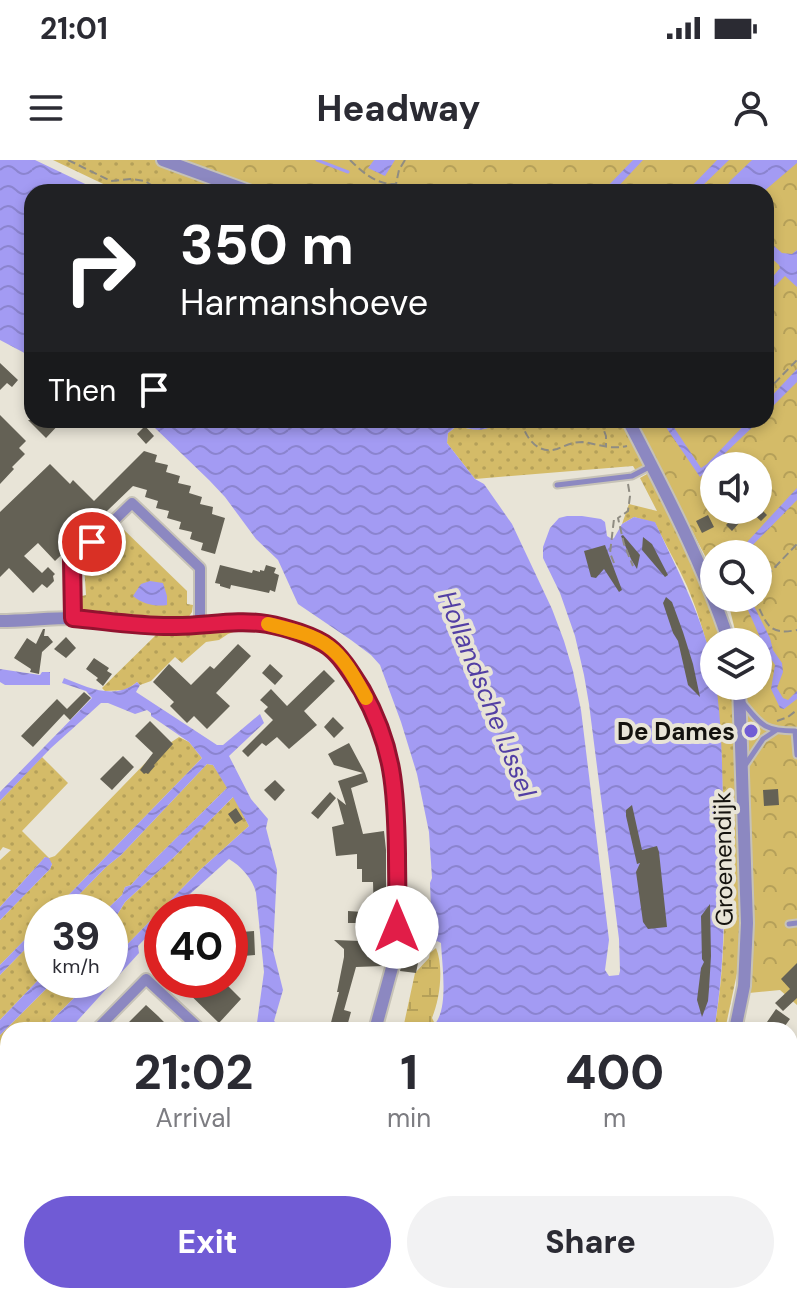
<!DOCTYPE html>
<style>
body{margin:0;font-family:"DM Sans",sans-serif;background:#f2f2f3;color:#2b2b33;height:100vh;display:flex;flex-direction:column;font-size:30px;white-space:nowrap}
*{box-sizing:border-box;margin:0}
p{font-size:26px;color:#7c7c81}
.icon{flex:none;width:44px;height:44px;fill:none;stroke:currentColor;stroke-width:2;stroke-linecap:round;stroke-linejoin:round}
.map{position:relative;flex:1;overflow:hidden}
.drawer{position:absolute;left:0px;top:862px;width:798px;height:282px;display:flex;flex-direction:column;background:#fff;border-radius:24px 24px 0 0;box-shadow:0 4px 12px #0003}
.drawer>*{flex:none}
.hud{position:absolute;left:24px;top:24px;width:750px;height:244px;border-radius:24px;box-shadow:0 4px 12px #0003;background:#202124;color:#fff;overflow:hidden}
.controls{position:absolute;left:700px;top:292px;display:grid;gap:16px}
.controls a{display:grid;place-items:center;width:72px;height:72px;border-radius:50%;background:#fff;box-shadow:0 4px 12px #0003;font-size:40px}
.speed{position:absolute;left:24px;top:734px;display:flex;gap:16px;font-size:40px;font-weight:700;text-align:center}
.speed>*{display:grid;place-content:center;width:104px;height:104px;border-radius:50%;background:#fff;box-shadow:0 4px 12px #0003;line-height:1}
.speed small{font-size:20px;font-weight:400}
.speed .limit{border:12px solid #d22;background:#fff;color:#111}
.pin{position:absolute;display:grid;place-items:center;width:68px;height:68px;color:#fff;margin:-34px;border:4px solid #fff;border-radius:50%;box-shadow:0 2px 8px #0007}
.me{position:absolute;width:88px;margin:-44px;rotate:0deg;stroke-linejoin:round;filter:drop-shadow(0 0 6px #0008)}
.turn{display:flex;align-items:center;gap:28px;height:168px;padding:0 24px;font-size:36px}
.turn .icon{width:104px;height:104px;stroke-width:2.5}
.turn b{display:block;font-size:56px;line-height:68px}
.then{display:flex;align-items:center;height:76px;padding:0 24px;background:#0003;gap:16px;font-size:30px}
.eta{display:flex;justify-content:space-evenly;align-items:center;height:136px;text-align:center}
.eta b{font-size:48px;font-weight:800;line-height:56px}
.action{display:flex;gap:16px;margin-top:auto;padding:16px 24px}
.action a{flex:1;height:92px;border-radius:48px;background:#705bd5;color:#fff;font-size:32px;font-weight:800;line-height:92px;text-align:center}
.action a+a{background:#f2f2f3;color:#2b2b33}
.status{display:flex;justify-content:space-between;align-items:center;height:56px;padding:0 40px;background:#fff;direction:ltr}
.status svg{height:22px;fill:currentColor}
header{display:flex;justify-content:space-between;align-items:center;height:104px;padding:0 24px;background:#fff;font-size:36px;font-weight:800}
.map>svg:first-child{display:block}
.grass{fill:url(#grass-dots)}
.wetland{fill:url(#wetland-marsh)}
.park{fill:url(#park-crowns);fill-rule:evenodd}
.water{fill:url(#water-waves)}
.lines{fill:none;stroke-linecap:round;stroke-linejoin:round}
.stream{stroke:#a39bf3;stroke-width:3}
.building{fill:#646155}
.service-casing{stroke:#c6c2b7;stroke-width:9}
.minor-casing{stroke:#c6c2b7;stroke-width:14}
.tertiary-casing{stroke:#c6c2b7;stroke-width:16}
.path{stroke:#8f8c82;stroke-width:2;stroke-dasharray:8 4;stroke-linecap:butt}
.service{stroke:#8c88c1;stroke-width:5}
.minor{stroke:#8c88c1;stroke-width:10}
.tertiary{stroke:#8c88c1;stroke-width:12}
.route-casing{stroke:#92132f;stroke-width:20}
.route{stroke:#e11d48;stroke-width:14}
.slow{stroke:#f59e0b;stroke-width:14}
.poi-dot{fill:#705bd5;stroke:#e8e4d7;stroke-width:3}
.labels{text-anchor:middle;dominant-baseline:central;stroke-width:8;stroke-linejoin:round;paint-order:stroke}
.poi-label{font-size:24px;font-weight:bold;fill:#14120e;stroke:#e8e4d7;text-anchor:end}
.street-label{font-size:24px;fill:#14120e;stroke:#e8e4d7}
.water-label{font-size:26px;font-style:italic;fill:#523fa4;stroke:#e8e4d7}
</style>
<div class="status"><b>21:01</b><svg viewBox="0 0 49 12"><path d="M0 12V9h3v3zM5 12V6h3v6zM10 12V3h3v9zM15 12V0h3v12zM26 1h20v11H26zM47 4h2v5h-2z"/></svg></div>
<header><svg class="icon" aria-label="menu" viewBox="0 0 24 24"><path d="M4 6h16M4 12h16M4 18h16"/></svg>Headway<svg class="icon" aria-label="person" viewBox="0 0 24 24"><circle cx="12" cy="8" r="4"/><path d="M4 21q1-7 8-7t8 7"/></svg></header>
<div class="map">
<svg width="797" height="1143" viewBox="0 0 797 1143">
<defs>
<pattern id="grass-dots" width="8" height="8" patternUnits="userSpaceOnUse" patternTransform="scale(2)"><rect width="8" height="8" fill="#d4bb68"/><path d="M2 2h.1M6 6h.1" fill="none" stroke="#b5a059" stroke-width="1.8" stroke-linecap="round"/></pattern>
<pattern id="wetland-marsh" width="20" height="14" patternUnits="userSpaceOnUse" patternTransform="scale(2)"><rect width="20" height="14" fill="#d4bb68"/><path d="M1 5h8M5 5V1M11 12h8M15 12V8" fill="none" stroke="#b5a059"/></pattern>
<pattern id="park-crowns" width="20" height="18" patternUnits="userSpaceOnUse" patternTransform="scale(2)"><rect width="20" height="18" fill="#d4bb68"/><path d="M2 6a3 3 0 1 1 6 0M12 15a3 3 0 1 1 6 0" fill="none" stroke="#b5a059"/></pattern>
<pattern id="water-waves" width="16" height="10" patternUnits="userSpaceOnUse" patternTransform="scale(2)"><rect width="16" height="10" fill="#a39bf3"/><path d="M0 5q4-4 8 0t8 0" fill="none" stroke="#8b84cf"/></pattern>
</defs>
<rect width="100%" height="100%" fill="#e8e4d7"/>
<path class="grass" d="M 53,0 L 156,0 L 241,32 L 120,32 Z
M 499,260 L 622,260 L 644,302 L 644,306 L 636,311 L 633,306 L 475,319 L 447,283 L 448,273 L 457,266 C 474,270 486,273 499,260 Z
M 647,314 L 652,316 L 662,341 L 707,431 L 724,482 L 714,482 L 714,518 C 709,486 699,455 687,426 C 677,404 665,384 655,363 L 634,357 L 622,364 L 629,344 L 657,351 L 640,318 Z
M 121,367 L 187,431 L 187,444 L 193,445 L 192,452 L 188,458 C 161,467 117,457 88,454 C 81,449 78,445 78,437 L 86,435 L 84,403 Z
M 240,467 L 273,471 L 239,470 L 228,474 L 219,480 L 206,482 L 182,503 L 175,497 L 151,521 L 140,525 L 137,522 L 126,530 L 105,531 L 102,528 L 159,472 Z
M 715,526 L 735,526 L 743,785 L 725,870 L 714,870 C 727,798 725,728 723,655 C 722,612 722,569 715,526 Z
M 179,577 L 189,582 L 202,598 L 52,752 L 42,752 L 42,762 L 0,805 L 0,760 L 50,709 L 52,704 L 45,697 L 0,747 L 0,700 L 11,690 L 3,687 L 0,691 L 0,641 L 42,597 L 68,623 L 22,671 L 49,698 L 55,696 L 155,593 Z
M 207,604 L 213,605 L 228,627 L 149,705 L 131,725 L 125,727 L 122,735 L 104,752 L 62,752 L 106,707 L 121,695 Z
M 234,636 L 249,666 L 200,710 L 110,802 L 110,762 L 117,755 L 125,742 L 174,697 Z
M 42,772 L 42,816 L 0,860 L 0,815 Z
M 55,820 L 92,820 L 42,870 L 8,870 L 8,905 L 0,913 L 0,875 Z
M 797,1010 L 797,1064 L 790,1057 L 790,1016 Z
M 797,1068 L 797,1124 L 790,1131 L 790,1075 Z
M 732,1136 L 785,1136 L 779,1143 L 725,1143 Z"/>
<path class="wetland" d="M 436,788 C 444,807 440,839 432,858 L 434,862 L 431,867 L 426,864 L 421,870 L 396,870 L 404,864 L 415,813 L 429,798 L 430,793 Z
M 353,1136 L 399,1136 L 392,1143 L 353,1143 Z"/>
<path class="park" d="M 174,0 L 797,0 L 797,845 L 780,830 L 749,833 L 753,762 L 746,526 L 758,526 L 758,482 L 738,482 L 727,438 L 758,438 L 758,394 L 714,394 L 714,413 L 634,260 L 766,260 L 766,32 L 272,32 ZM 714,306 L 758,306 L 758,350 L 714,350 Z"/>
<path class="water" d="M 0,0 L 35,0 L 102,32 L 32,32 L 32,197 L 0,180 Z
M 374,0 L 395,0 L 385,16 L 368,8 Z
M 633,0 L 643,0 L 613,32 L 602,32 Z
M 717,0 L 729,0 L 696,32 L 686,32 Z
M 752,0 L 797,0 L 797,3 L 763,32 L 723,32 L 731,20 Z
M 766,79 L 782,93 L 792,94 L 797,90 L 797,127 L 785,116 L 766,135 L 766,125 L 780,108 L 779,105 L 766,93 Z
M 797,209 L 797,222 L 766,253 L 766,242 Z
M 142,260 L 499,260 C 486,274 474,270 457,266 L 448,273 L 447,283 L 475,319 L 484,324 L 512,364 L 552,449 L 564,481 L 573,511 L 581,550 L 609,780 L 605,810 L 609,816 L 619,815 L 620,811 L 619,779 L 589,544 L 584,515 L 575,476 L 560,433 L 543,398 L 543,387 L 550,368 L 559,358 L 567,356 L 582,356 L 601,359 L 605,362 L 607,376 L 612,379 L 614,378 L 622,364 L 634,357 L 655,362 C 676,408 699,449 711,498 C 722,546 722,599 723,650 C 724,724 727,796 714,870 L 428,870 C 431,867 435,864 437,861 C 448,843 442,804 441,783 L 437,781 L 430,787 L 429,782 L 432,774 L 430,723 L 432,718 L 429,672 L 417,614 L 401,562 L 380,505 L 371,495 L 351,480 L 298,444 L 278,400 L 256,379 L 225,337 L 209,320 L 155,268 Z
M 661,260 L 669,260 L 701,308 L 707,304 L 749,260 L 760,260 L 700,317 Z
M 797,328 L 797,340 L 744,394 L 736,394 Z
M 150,421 L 163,423 L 167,436 L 167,445 C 156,447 142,444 133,436 L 141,424 Z
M 742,438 L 750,438 L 770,478 L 773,490 L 782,503 L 783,512 L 777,528 L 783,538 L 788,540 L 797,531 L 797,539 L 784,549 L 780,548 L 771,529 L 775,505 C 761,484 754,461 742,438 Z
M 0,509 L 40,515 L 42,512 L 50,512 L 50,525 L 5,525 L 0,522 Z
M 64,518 C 87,527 115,541 137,522 L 140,525 L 136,532 L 217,585 L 223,585 L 260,554 L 264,563 L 229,596 L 251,639 L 268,659 L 266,668 L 277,710 L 273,790 L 283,830 L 274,861 L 279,865 L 280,870 L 256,870 L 264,812 L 256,733 C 253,719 241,706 229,699 L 170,752 L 162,752 L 162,761 L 138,786 L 139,793 L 69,870 L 42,870 L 92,820 L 110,820 L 110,802 L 200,710 L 249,666 L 233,637 L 174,697 L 125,742 L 117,755 L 110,762 L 110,752 L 104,752 L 122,735 L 125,727 L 131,725 L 149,705 L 227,628 L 213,605 L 207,604 L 121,695 L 106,707 L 62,752 L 52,752 L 202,598 L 189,582 L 151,556 L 151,553 L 147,550 L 135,554 L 108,543 L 101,543 L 51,588 L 0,641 L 0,632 L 92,538 L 86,531 L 62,523 Z
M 45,697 L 49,698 L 52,704 L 50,709 L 0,760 L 0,747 Z
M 42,762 L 42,772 L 0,815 L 0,805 Z
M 42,816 L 42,820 L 55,820 L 0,875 L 0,860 Z
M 459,1136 L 635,1136 L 633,1143 L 460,1143 Z"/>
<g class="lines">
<path class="stream" d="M 317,0 L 348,12"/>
</g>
<path class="building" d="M 0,203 L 18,220 L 12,227 L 7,223 L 0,230 Z
M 0,255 L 26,281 L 19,288 L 25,294 L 12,307 L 14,309 L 0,324 Z
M 28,260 L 63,260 L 46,278 Z
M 145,266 L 154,276 L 146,284 L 137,274 Z
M 144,291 L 157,295 L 155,302 L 168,305 L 166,312 L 180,316 L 178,323 L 191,326 L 189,333 L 202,337 L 200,344 L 213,347 L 212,354 L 225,358 L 215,394 L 201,390 L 203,383 L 190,379 L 192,372 L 179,369 L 181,362 L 167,358 L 169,351 L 156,348 L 158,341 L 145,337 L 147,330 L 133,326 L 55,401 L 38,383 L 24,396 L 42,413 L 48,407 L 55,414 L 53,416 L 54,421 L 47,428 L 42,424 L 33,433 L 9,408 L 0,417 L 0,352 L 50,304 L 70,324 L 73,320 L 94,341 Z
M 740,350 L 762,350 L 767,355 L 761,361 L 750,351 L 732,371 L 726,365 Z
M 708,355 L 714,367 L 702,373 L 696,361 Z
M 623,375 L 640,395 L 637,409 L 631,399 L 621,376 Z
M 643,377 L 652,384 L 668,415 L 665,417 L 642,390 Z
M 605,385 L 622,430 L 619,432 L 604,409 L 596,418 L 591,417 L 584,391 Z
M 220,405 L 252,413 L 253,410 L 260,412 L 260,410 L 264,411 L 266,405 L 276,408 L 274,413 L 279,415 L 275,432 L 270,430 L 269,433 L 231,425 L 230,429 L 220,426 L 220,424 L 215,423 Z
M 666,437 L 672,442 L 683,472 L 693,504 L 700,537 L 688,525 L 678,481 L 673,473 L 663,443 Z
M 43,469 L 45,469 L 44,476 L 48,476 L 53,482 L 42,492 L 39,514 L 30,512 L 31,509 L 14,498 L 27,478 L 36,484 Z
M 66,477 L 76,488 L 66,498 L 54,489 Z
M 238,484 L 251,496 L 216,533 L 230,546 L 207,569 L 194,556 L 187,563 L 170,546 L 174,542 L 153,522 L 169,504 L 191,525 L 210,506 L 214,509 Z
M 94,498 L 109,508 L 107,511 L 112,514 L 103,526 L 96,520 L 98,518 L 86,509 Z
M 270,504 L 283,516 L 275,525 L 262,513 Z
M 324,510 L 335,521 L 304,551 L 317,565 L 289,589 L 277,577 L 266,586 L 262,583 L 248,597 L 242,591 L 273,560 L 264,551 L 268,547 L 260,540 L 271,529 L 287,546 Z
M 84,532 L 91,538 L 70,560 L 64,554 L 33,587 L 21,576 L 57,539 L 67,549 Z
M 333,557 L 344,568 L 334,578 L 324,567 Z
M 150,561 L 173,584 L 154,605 L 155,606 L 148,614 L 146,613 L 144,614 L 140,610 L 153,593 L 135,576 Z
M 349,583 L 365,613 L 368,622 L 351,628 L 363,674 L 384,671 L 386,690 L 386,739 L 381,739 L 380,757 L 374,757 L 373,722 L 362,722 L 362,709 L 357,709 L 357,694 L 336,696 L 332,667 L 344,664 L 337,638 L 346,645 L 338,621 L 363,613 L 334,605 L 328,594 Z
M 123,596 L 134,607 L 112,630 L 100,619 Z
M 275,620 L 285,630 L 275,641 L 264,630 Z
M 778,629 L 779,645 L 764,646 L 763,630 Z
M 330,632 L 336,638 L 318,659 L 311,653 Z
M 632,645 L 642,690 L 657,686 L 659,692 L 667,767 L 648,769 L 643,762 L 636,712 L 640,703 L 637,704 L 626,656 L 626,650 Z
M 236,648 L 243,659 L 235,664 L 228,654 Z
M 406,731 L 416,731 L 417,772 L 422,773 L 421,781 L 407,780 Z
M 710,744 L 711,796 L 709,829 L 708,841 L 702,857 L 697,840 L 701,808 L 704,802 L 702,799 L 701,756 Z
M 348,751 L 363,752 L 363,763 L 348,763 Z
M 362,764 L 388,765 L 388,779 L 379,779 L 379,797 L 383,797 L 383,806 L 356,807 L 344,850 L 351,852 L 346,870 L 329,870 L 339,832 L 337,832 L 344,797 L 344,789 L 334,780 L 361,781 Z
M 254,771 L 255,795 L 243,796 L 241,772 Z
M 421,788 L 416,813 L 400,811 L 404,793 Z
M 797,803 L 797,838 L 783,851 L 775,843 L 790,829 L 781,819 Z
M 175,820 L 222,820 L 241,839 L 219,863 Z
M 146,845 L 158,856 L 172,870 L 121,870 Z
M 776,849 L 790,859 L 782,870 L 779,870 L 767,862 Z"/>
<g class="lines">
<defs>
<path id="service" d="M 557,325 L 632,316 L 651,306
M 744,544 C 762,566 765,571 795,571 L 797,595
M 746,604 L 763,579 L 775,571
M 789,764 L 797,763"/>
<path id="minor" d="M 73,458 L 72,401 L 132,343 L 200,408 L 200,465
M 96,870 L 146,819 L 201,870
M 332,1136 L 335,1143
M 20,1143 L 27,1136"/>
<path id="tertiary" d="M 163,0 L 251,32
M 628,260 C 665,331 704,406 729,482
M 0,461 C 24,461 49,458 73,458 C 106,460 138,466 171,466 C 203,466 236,459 268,464 C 286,467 317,476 330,488 C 367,520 391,589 396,636 L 397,784 L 393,804 L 375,870
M 735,870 L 744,826 L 747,763 L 739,526
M 288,1143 L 305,1136
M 652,1143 L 653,1136"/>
</defs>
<use href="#service" class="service-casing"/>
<use href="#minor" class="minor-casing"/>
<use href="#tertiary" class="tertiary-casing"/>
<path class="path" d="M 68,0 L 111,21 L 132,19 L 145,21 L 162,32
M 350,0 C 363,13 377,25 396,24
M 405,0 L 399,10 L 396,24 L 406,32
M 766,232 L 797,200
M 521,260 C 525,277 537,295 557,289 C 565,286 572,282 582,282 C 599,284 608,290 627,286
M 600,260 L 606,276 L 606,286
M 681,260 L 692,262 L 704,260
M 628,324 L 630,336 L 628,351 L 618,358 L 624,384 L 633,406
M 614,403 L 610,393 L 614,359 L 616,358
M 758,425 L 797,384
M 754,438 C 767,462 766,476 797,470
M 777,561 L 788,557 L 797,550
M 790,991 L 797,986"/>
<use href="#service" class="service"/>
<use href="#minor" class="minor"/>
<use href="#tertiary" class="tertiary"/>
</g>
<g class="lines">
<defs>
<path id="route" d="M 92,382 L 72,401 L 73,458 C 107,461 142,467 176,466 C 206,466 237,459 267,464 C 284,467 315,476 329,487 C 343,498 353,516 362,530 C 394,587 396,631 397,694 C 397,718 398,743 397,767"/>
</defs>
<use href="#route" class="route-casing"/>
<use href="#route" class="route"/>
<path class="slow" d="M 268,464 C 287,469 312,474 328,486 C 345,498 356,520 366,538"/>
</g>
<circle class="poi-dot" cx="751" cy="571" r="8"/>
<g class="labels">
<g class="poi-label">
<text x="735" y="571">De Dames</text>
</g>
<g class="street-label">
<text transform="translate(723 699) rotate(-91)">Groenendijk</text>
</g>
<g class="water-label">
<text transform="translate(487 534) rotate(68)">Hollandsche IJssel</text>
</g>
</g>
</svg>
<div class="controls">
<a><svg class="icon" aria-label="sound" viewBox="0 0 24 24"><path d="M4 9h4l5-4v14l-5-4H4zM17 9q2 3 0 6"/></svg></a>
<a><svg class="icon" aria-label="search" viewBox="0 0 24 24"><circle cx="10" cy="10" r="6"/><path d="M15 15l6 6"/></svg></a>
<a><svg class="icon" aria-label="layers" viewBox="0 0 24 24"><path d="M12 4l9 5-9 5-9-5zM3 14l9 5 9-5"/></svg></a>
</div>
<div class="speed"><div>39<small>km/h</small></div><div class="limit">40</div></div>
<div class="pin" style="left:92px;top:382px;background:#d93025"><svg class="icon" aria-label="arrive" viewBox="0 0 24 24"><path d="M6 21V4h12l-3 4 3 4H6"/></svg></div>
<svg class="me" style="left:397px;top:767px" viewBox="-20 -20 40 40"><circle r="19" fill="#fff"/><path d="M0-13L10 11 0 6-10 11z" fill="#e11d48"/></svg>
<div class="hud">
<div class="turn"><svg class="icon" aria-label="right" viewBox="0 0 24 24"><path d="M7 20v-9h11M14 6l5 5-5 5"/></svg><div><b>350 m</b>Harmanshoeve</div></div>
<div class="then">Then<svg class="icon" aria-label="arrive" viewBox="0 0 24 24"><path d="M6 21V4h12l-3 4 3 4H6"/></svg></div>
</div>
<section class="drawer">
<div class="eta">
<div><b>21:02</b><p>Arrival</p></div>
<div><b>1</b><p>min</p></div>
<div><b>400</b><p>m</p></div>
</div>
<div class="action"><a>Exit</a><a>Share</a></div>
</section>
</div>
